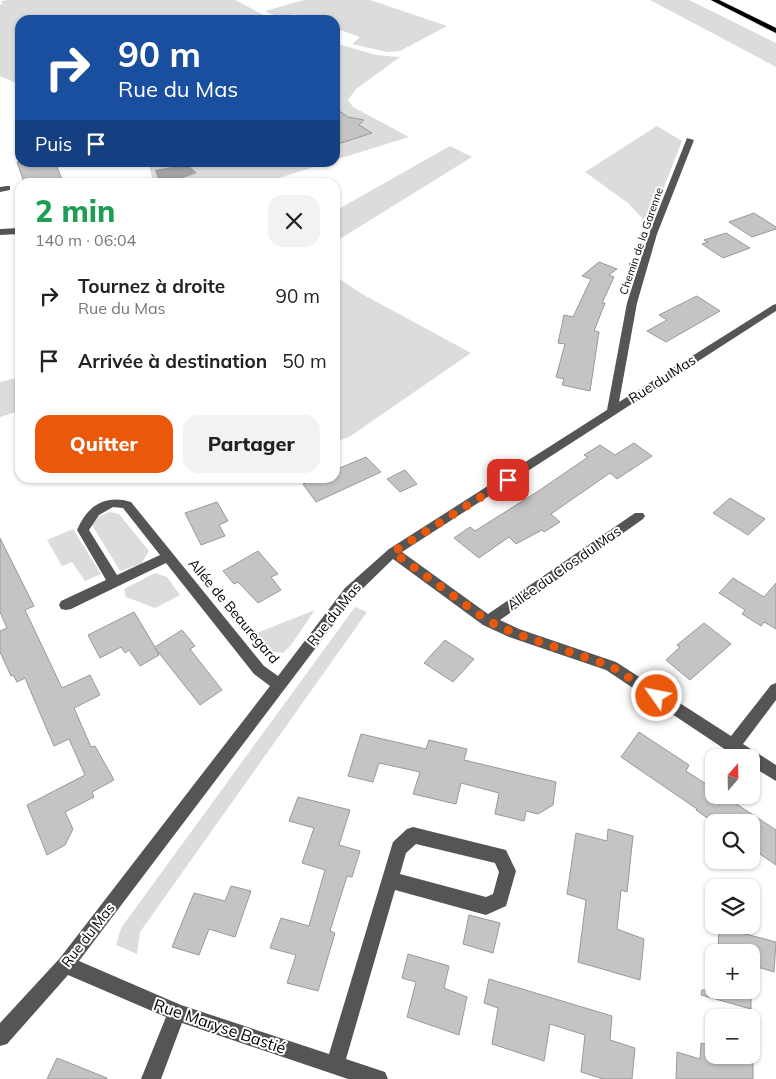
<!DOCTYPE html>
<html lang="fr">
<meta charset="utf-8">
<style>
body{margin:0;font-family:Mulish,sans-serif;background:#f2f2f2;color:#222;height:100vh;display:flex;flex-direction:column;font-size:19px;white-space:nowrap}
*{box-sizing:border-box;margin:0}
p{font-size:16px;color:#767676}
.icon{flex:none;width:28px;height:28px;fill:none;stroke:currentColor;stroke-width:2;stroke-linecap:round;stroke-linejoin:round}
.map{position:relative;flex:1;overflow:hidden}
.sheet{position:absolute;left:15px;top:178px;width:325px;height:305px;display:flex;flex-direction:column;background:#fff;border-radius:15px;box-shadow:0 1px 4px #0004}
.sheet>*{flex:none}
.top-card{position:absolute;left:15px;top:15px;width:325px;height:152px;border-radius:15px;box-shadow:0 1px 4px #0004;background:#1a4fa0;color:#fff;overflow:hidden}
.needle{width:32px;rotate:20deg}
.fabs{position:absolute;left:705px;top:749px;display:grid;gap:10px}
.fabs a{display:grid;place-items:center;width:55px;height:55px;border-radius:10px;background:#fff;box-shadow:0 1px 4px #0004;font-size:25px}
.pin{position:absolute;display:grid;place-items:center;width:42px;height:42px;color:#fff;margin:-21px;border-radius:10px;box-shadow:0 2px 8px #0006}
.me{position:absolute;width:55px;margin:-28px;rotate:303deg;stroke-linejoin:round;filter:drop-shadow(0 0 4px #0008)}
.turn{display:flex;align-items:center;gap:18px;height:105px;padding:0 20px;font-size:22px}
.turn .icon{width:65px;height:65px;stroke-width:2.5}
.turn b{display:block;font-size:35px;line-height:42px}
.then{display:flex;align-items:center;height:48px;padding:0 20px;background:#0003;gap:10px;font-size:19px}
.round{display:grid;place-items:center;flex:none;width:52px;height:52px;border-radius:15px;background:#f2f2f2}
.summary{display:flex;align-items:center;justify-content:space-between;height:85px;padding:0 20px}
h1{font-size:30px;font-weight:800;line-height:38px;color:#1e9e55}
.button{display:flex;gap:10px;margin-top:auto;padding:10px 20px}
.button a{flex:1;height:58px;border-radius:15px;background:#ea580c;color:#fff;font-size:20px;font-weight:800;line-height:58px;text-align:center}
.button a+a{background:#f2f2f2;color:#222}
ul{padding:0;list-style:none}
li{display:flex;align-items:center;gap:15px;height:65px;padding:0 20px}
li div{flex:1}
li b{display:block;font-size:19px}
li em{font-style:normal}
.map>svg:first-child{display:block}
.green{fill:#dcdcdc}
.water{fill:#a3a3a3}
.building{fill:#c4c4c4;stroke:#999}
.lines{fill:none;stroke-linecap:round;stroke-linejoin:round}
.highway-casing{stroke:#dbdbdb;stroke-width:1}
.minor{fill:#555;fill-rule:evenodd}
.highway{fill:#000;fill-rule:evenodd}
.route{stroke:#ea580c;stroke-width:9;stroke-dasharray:0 16.2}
.labels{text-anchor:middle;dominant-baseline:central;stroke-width:4;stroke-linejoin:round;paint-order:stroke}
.far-street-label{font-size:11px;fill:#000;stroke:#fff}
.street-label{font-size:14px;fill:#000;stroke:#fff}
.near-street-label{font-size:16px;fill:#000;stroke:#fff}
</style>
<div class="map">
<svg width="776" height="1079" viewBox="0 0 776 1079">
<rect width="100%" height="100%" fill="#fff"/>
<path class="green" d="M 9,0 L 235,0 L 273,20 L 20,20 L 20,85 L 0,76 L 0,5 L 3,4 L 1,1 Z
M 304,0 L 370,0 L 447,26 L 400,51 L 387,52 L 352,44 L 360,37 L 335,28 L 335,20 L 311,20 L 295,14 L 280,18 L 265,11 Z
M 650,0 L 689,0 L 776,43 L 776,67 Z
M 335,43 L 376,55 L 400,57 L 356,89 L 348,100 L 353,107 L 409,137 L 335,160 Z
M 657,126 L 682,141 L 657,205 L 643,219 L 628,203 L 585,172 Z
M 450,146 L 472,157 L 335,242 L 335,211 Z
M 162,162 L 327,163 L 269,181 L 271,182 L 153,182 L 149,165 Z
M 335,276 L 362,294 L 471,353 L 349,437 L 335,442 Z
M 20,377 L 20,411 L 0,417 L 0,382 Z
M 109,512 L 119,514 L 149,551 L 141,564 L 120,571 L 92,525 L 98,517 Z
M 73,529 L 101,574 L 85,581 L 72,562 L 62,566 L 47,540 Z
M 155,573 L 167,577 L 180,595 L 155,608 L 126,597 L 124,589 Z
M 355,607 L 367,612 L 140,932 L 137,954 L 116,945 L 121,928 Z
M 315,610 L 291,645 L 283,653 L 267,651 L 254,634 Z"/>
<path class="water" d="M 187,164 L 197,173 L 172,182 L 159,182 L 155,170 Z"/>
<path class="building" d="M 335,108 L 348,117 L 364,120 L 359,125 L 372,133 L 335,145 Z
M 17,162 L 55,162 L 63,182 L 24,182 Z
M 754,213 L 776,227 L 776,229 L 752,237 L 729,222 Z
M 726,233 L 750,248 L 723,258 L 702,244 L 708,242 L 704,240 Z
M 599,262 L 617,269 L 609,275 L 614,277 L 602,303 L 605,303 L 594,331 L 599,332 L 590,391 L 562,385 L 564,379 L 556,377 L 565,344 L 558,343 L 564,315 L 573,317 L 591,279 L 582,276 Z
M 697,296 L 720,311 L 666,342 L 647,331 L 667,320 L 659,315 Z
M 634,443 L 652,456 L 617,479 L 610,473 L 551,514 L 560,522 L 544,532 L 542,530 L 516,544 L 509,537 L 479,558 L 454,538 L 470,527 L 475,531 L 540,490 L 588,457 L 584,455 L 600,445 L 615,455 Z
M 366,457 L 381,472 L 316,502 L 303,484 L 319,478 L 335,478 L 335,470 Z
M 405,470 L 417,484 L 400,492 L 387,479 Z
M 730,498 L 765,519 L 748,535 L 713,513 Z
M 217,502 L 228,521 L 219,525 L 225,536 L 201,545 L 185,513 Z
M 0,538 L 34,606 L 25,610 L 62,688 L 90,675 L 100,695 L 74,708 L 91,747 L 95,746 L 114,780 L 92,792 L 94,797 L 65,812 L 73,829 L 65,845 L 47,855 L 27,805 L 85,775 L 69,739 L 54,746 L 25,678 L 17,682 L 13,675 L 11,676 L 0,652 L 0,631 L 7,628 L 0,612 Z
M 258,551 L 278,574 L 271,577 L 281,590 L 258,603 L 238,582 L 234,584 L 223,571 Z
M 733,578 L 764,597 L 776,583 L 776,629 L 764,622 L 761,626 L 742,614 L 745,610 L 719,593 Z
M 134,612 L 155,647 L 182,630 L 195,646 L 190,649 L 222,690 L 200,705 L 155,648 L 159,655 L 140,666 L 129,650 L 125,653 L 121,647 L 100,658 L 88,635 Z
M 704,623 L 731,644 L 690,680 L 666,660 L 680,647 L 677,645 Z
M 445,640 L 474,659 L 453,682 L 424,663 Z
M 639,732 L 689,765 L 686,771 L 714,789 L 714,795 L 723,795 L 776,830 L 776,865 L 751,848 L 751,822 L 713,822 L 696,810 L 697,809 L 621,757 Z
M 361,734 L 426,749 L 429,740 L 467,749 L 464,760 L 556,782 L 553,805 L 538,814 L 526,811 L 524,821 L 495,814 L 499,793 L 461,783 L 456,804 L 413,794 L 420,772 L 379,763 L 373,782 L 348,776 Z
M 298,797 L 350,810 L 339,845 L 360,851 L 352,877 L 347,876 L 330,931 L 335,933 L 318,991 L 287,983 L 296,955 L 270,948 L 281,918 L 309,926 L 325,870 L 302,863 L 314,828 L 289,821 Z
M 608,829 L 633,836 L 627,892 L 621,890 L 617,929 L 644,939 L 640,980 L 578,962 L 586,900 L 567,894 L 576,833 L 607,841 Z
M 231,886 L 251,891 L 235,937 L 209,929 L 199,955 L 172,947 L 194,893 L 225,901 Z
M 469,915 L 500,923 L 493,953 L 463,944 Z
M 719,927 L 776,942 L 774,972 L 751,965 L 751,952 L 718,952 Z
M 408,954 L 449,966 L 444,988 L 467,997 L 459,1035 L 407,1017 L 416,982 L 402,978 Z
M 489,979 L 612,1016 L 610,1040 L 635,1048 L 632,1079 L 603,1079 L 581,1072 L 585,1035 L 550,1024 L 544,1061 L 492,1044 L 498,1008 L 484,1003 Z
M 702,990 L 751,990 L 751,1009 L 701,995 Z
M 701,1043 L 714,1046 L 714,1055 L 742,1055 L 753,1058 L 753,1079 L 676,1079 L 677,1052 L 700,1059 Z
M 57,1058 L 107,1078 L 107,1079 L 47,1079 Z"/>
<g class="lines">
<defs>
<path id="highway" d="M 711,0 L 719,0 L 776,28 L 776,33 Z"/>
</defs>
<use href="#highway" class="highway-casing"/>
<path class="minor" d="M 687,138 L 694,140 L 657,234 L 637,303 L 619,402 L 773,305 L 776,304 L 776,311 L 402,552 L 488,614 L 635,513 L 643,513 L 645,516 L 643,519 L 500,620 L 519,629 L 616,662 L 731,736 L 771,685 L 776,683 L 776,700 L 743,744 L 776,765 L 776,781 L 751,766 L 751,758 L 738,758 L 606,670 L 509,637 L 483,625 L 393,559 L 355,596 L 79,961 L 181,1005 L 329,1054 L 393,842 L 407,829 L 413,827 L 506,850 L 516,871 L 506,906 L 486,915 L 395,890 L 346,1059 L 385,1072 L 388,1079 L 348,1079 L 182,1023 L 161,1079 L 141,1079 L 166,1017 L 68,975 L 7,1044 L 0,1046 L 0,1023 L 60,958 L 270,686 L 254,674 L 166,563 L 71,609 L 66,610 L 61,609 L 59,605 L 61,601 L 106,580 L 77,530 C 87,506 105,494 131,502 L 264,666 L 278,676 L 345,588 L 389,549 L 607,410 L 627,303 L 649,234 ZM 113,507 L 123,508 L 160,555 L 117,575 L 89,530 L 99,515 ZM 416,844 L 495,863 L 499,872 L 493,894 L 486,897 L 400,874 L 406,853 Z
M 7,186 L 10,186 L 10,190 L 0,192 L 0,187 Z
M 20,228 L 20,234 L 0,235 L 0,229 Z"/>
<use href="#highway" class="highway"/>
</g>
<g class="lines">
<path class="route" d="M 508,480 L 393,552 L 488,621 L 514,633 L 611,666 L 657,696"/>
</g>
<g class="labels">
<g class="far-street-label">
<text transform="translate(641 241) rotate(-71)">Chemin de la Garenne</text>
</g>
<g class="street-label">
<text transform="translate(662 379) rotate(-33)">Rue du Mas</text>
<text transform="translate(564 568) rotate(-35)">Allée du Clos du Mas</text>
<text transform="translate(234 611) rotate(50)">Allée de Beauregard</text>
<text transform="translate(334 614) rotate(-51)">Rue du Mas</text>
<text transform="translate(88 935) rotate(-52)">Rue du Mas</text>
</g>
<g class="near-street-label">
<text transform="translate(220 1026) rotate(19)">Rue Maryse Bastié</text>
</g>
</g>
</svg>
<div class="fabs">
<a><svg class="needle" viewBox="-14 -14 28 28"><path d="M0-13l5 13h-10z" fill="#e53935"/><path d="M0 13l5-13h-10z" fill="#767676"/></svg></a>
<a><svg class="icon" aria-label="search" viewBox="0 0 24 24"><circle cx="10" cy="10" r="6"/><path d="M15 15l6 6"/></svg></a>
<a><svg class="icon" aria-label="layers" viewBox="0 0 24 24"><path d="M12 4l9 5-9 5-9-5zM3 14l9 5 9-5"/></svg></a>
<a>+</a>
<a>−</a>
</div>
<div class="pin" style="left:508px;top:480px;background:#d93025"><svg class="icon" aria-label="arrive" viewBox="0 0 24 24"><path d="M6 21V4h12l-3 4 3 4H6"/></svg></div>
<svg class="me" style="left:657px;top:696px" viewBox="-20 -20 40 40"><circle r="17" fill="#ea580c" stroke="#fff" stroke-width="3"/><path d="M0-11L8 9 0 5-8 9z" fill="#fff"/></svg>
<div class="top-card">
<div class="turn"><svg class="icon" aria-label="right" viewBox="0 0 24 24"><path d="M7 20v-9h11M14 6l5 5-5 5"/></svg><div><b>90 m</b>Rue du Mas</div></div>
<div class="then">Puis<svg class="icon" aria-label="arrive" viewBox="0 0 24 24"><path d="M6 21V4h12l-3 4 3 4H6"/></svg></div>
</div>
<section class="sheet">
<div class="summary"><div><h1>2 min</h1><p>140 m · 06:04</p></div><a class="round"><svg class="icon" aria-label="close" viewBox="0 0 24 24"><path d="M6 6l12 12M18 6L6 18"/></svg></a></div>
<ul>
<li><svg class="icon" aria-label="right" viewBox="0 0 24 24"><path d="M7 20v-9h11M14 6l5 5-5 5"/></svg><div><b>Tournez à droite</b><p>Rue du Mas</p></div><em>90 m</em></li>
<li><svg class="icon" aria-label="arrive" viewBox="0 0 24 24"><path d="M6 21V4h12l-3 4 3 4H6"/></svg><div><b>Arrivée à destination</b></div><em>50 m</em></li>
</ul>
<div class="button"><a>Quitter</a><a>Partager</a></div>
</section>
</div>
